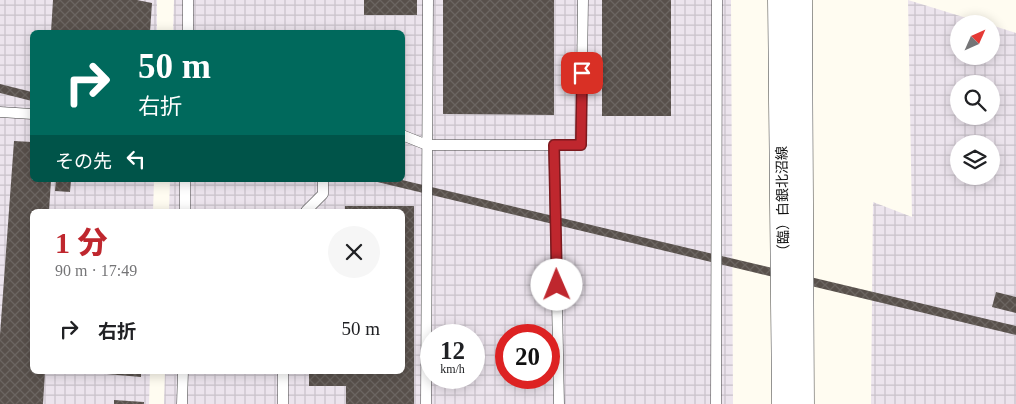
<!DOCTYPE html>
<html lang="ja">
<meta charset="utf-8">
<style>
body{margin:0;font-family:"Times New Roman","Noto Sans JP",serif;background:#f6f6f6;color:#202124;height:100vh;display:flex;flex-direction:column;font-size:19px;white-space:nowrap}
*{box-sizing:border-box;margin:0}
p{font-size:16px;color:#757577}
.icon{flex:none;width:28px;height:28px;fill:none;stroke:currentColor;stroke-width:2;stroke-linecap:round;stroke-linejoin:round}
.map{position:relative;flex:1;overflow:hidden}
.drawer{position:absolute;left:30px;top:209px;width:375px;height:165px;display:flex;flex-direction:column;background:#fff;border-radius:8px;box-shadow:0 2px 12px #0003}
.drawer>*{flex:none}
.top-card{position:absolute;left:30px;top:30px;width:375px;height:152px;border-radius:8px;box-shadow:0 2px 12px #0003;background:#00695c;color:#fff;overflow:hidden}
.needle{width:32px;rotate:45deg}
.controls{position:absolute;left:950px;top:15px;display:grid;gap:10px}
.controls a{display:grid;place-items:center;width:50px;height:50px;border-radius:50%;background:#fff;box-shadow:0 2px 12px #0003;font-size:25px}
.speed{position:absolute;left:420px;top:324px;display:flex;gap:10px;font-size:25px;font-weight:700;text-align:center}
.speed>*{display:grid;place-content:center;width:65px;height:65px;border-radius:50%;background:#fff;box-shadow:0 2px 12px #0003;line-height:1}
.speed small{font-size:12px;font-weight:400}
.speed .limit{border:8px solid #d22;background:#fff;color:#111}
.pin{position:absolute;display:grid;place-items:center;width:42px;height:42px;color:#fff;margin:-21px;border-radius:10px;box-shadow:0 2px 8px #0006}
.me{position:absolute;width:55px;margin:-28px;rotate:359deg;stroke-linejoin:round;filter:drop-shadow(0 0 4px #0008)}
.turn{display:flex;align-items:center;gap:18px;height:105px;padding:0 25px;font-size:22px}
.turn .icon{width:65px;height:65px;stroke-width:2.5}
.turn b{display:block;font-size:35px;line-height:42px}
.then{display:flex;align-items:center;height:48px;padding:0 25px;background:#0003;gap:10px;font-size:19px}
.round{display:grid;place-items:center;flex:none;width:52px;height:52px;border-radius:26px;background:#f6f6f6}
.head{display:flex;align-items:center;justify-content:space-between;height:85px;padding:0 25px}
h1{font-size:30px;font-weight:800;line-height:38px;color:#bf272e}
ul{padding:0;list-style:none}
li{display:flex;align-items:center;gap:15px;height:70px;padding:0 25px}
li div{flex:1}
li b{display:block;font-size:19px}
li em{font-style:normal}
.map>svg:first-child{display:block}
.industrial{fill:url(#industrial-grid);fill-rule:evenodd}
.building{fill:url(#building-cross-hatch)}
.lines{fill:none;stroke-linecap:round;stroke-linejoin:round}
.service-casing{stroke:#424242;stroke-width:11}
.tertiary-casing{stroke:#424242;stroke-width:25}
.service{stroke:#fff;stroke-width:10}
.tertiary{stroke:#fff;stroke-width:24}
.route-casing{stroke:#7c191e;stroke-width:12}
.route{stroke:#bf272e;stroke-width:9}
.labels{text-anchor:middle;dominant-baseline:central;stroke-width:5;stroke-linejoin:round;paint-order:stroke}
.street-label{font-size:14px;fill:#0f0f0f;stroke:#fff}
</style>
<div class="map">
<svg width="1016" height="404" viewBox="0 0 1016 404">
<defs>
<pattern id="industrial-grid" width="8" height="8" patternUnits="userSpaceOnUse" patternTransform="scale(1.25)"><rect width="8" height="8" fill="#ece4ed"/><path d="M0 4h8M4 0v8" fill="none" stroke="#c9c2ca"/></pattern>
<pattern id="building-cross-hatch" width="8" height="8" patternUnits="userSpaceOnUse" patternTransform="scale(1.25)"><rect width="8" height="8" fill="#58504b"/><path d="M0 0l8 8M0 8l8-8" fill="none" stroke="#6b6561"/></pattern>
</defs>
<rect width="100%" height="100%" fill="#fffcf1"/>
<path class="industrial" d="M 0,0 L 157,0 L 157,32 L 32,32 L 32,180 L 154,180 L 153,211 L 32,211 L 32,371 L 150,371 L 149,404 L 0,404 Z
M 174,0 L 731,0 L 733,404 L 164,404 L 165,371 L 402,371 L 402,211 L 169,211 L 170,180 L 402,180 L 402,32 L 173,32 ZM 431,335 L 474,335 L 474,378 L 431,378 ZM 506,335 L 549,335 L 549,378 L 506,378 Z
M 908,0 L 986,24 L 959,24 L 959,56 L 991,56 L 991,25 L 1016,33 L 1016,404 L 871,404 L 873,202 L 912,217 ZM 959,84 L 991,84 L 991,116 L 959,116 ZM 959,144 L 991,144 L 991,176 L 959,176 Z"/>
<path class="building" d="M 53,0 L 137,0 L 152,3 L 150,32 L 51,32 Z
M 364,0 L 417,0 L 417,15 L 364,15 Z
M 443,0 L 554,0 L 554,115 L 443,114 Z
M 602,0 L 671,0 L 671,116 L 602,116 Z
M 0,84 L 32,92 L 32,101 L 0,93 Z
M 14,141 L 32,142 L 32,180 L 51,180 L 49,211 L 32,211 L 32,371 L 45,371 L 43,404 L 0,404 L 0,335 Z
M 56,180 L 71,180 L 70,192 L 55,191 Z
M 369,180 L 402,180 L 1016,326 L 1016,335 Z
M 345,206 L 414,206 L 414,404 L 346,404 L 346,386 L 309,386 L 309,371 L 402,371 L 402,211 L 345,211 Z
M 996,292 L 1016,297 L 1016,313 L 992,307 Z
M 71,371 L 141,371 L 141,377 Z
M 114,400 L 144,402 L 144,404 L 114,404 Z"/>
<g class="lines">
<defs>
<path id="service" d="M 188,32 L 188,0
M 0,112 L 32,114
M 402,135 L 427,145 L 581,145 L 583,0
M 554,145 L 559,404
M 185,211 L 185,180
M 306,211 L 323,194 L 323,180
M 182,404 L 183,371
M 283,404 L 283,371
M 426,404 L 428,0
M 716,404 L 717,0"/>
<path id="tertiary" d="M 780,0 L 784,404
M 800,0 L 802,404"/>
</defs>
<use href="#service" class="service-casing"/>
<use href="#tertiary" class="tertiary-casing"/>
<use href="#service" class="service"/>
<use href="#tertiary" class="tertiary"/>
</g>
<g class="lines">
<defs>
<path id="route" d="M 557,285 L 554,145 L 581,145 L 582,73"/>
</defs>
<use href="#route" class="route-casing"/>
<use href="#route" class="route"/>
</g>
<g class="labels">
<g class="street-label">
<text transform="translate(783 202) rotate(-91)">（臨）白銀北沼線</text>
</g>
</g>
</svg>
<div class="controls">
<a><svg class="needle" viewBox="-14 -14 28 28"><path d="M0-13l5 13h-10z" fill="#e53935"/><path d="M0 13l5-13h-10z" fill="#757577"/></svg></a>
<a><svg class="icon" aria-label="search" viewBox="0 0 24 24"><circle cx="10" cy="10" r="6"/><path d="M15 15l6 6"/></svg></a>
<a><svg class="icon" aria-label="layers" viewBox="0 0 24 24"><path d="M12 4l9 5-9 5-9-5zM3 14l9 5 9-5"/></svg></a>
</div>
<div class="speed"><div>12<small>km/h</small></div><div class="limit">20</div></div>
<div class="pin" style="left:582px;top:73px;background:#d93025"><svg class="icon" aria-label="arrive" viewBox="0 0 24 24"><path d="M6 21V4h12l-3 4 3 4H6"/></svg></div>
<svg class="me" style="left:557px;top:285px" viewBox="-20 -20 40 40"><circle r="19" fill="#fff"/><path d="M0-13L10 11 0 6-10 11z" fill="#bf272e"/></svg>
<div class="top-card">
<div class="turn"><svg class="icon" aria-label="right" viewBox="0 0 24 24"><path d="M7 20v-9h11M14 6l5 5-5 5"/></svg><div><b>50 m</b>右折</div></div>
<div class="then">その先<svg class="icon" aria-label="left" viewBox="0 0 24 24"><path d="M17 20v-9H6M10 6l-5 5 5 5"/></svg></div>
</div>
<section class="drawer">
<div class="head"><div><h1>1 分</h1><p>90 m · 17:49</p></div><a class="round"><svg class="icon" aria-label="close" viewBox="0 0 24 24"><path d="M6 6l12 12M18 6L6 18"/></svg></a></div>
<ul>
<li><svg class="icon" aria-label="right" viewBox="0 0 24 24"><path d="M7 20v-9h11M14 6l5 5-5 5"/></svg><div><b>右折</b></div><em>50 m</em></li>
</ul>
</section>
</div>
